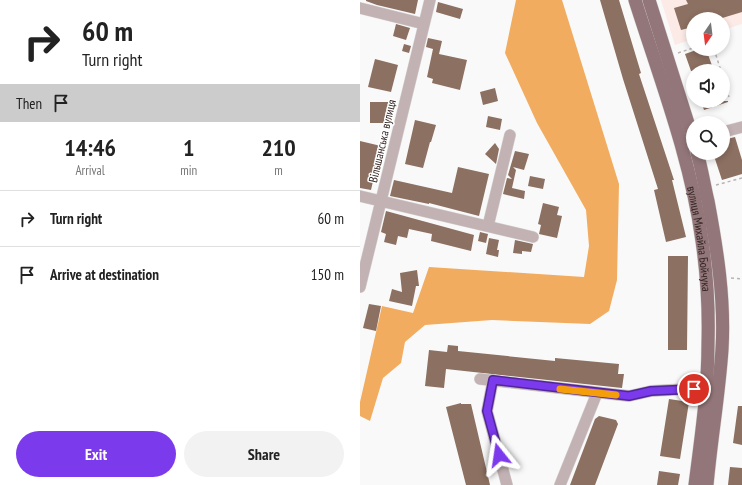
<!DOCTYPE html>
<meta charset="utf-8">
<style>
body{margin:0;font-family:"PT Sans Narrow",sans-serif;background:#f2f2f2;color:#222;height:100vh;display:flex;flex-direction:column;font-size:15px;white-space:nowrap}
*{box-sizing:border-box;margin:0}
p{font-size:13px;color:#767676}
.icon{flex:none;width:22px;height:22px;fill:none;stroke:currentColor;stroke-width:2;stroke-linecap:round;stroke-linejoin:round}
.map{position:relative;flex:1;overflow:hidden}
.side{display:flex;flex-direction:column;background:#fff;width:360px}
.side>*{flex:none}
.banner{background:#fff;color:#222;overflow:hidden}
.needle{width:26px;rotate:194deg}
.fabs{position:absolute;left:326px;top:12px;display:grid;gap:8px}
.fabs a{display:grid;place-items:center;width:44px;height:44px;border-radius:50%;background:#fff;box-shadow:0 2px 6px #0003;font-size:20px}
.pin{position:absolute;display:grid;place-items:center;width:34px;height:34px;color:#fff;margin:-17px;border:2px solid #fff;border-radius:50%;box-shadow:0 1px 4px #0007}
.me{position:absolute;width:44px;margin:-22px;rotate:345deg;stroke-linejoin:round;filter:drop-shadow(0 0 3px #0008)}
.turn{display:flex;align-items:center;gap:14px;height:84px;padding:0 16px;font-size:18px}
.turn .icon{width:52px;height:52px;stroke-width:2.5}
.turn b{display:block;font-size:28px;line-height:34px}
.then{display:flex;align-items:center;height:38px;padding:0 16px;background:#0003;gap:8px;font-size:15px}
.eta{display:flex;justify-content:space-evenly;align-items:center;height:68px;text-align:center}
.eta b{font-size:24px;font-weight:700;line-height:28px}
.button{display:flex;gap:8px;margin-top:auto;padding:8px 16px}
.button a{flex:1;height:46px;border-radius:24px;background:#7c3aed;color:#fff;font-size:16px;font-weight:700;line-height:46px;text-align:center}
.button a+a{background:#f2f2f2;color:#222}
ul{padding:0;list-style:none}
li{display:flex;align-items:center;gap:12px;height:56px;padding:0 16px;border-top:1px solid #e0e0e0}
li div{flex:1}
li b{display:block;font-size:15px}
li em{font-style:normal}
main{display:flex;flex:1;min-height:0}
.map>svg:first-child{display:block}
.built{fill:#fceae6}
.forest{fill:#f1ac60}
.building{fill:#8c7061}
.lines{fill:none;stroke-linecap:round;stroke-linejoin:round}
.minor-casing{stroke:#d6d3d3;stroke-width:12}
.major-casing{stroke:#d6d3d3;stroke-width:14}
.path{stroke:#b8b4b3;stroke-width:1.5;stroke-dasharray:3 3;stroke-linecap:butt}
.minor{stroke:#c3b2b3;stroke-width:11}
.major{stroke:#937679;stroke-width:13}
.route-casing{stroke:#51269a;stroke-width:10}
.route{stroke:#7c3aed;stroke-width:7}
.slow{stroke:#f59e0b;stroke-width:7}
.labels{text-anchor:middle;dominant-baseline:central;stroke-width:3;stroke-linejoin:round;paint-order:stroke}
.street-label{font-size:12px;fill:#342624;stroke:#fff}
</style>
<main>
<section class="side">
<div class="banner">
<div class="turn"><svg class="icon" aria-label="right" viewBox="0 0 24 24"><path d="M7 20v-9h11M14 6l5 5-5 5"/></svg><div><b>60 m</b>Turn right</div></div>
<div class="then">Then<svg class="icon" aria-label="arrive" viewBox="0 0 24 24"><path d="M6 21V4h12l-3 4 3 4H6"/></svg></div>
</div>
<div class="eta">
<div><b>14:46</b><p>Arrival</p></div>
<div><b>1</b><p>min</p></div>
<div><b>210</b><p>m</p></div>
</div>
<ul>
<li><svg class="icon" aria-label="right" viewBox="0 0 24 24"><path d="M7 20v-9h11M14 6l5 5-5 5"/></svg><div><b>Turn right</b></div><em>60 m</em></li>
<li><svg class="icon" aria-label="arrive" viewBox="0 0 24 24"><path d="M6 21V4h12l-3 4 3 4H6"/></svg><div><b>Arrive at destination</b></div><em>150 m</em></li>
</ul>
<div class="button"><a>Exit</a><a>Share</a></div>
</section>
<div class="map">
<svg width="382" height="485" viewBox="0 0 382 485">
<rect width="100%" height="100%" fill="#f9f9f9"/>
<path class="built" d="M 301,0 L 382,0 L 382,24 L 363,30 L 363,19 L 333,19 L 333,39 L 315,45 Z"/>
<path class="forest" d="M 156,0 L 202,0 L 259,184 L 257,280 L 249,311 L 230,324 L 132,320 L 65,325 L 45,342 L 41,363 L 23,378 L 10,421 L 0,416 L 0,402 L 22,306 L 53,313 L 69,267 L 224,277 L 229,246 L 226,210 L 177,123 L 145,53 Z"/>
<path class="building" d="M 6,0 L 58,0 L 55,14 L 17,5 L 6,1 Z
M 240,0 L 259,0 L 281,73 L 279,74 L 314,180 L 312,180 L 326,237 L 306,242 L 294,190 L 298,189 L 263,79 Z
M 326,0 L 382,0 L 382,12 L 359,19 L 333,19 L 333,27 L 321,30 L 314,8 L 328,4 Z
M 78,2 L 103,9 L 100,19 L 76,12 Z
M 36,24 L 50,28 L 46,40 L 33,36 Z
M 68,38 L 82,41 L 79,54 L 107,60 L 100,90 L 72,83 L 73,79 L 67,77 L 73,49 L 66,47 Z
M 44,44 L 51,46 L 49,53 L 42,51 Z
M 339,49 L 346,49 L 354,71 L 331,71 L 325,54 Z
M 15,59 L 38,65 L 31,92 L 8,87 Z
M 135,88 L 138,101 L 123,105 L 120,92 Z
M 341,101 L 368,101 L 368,102 L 344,110 Z
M 10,102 L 28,102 L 28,123 L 10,123 Z
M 128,116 L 142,119 L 140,130 L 126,127 Z
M 55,120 L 76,125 L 71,142 L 70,142 L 63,168 L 45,164 Z
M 375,137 L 382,160 L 382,174 L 362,180 L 353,153 L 363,153 L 363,140 Z
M 0,141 L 21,146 L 11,190 L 0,188 Z
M 135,143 L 139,149 L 136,164 L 125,154 Z
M 155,151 L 169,154 L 164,170 L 153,167 L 156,170 L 152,188 L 165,191 L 164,199 L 143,194 L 147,178 L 152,179 L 148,175 Z
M 98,167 L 129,174 L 119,216 L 69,203 L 69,204 L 30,196 L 34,180 L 92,193 Z
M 170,176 L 185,179 L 183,189 L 168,186 Z
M 183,203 L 199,207 L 197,215 L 202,216 L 197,238 L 179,234 L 181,225 L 178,224 Z
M 26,211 L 114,235 L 111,251 L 71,241 L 72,234 L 49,229 L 47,238 L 38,236 L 36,245 L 24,242 L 26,234 L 21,232 Z
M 120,232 L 128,234 L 126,243 L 118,241 Z
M 129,238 L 139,240 L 137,250 L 139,250 L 138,257 L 126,254 Z
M 155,240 L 173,244 L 171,252 L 162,251 L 162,254 L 153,253 Z
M 308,256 L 328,256 L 327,350 L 308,350 Z
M 57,270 L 59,286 L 56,286 L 52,306 L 29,301 L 32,289 L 42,292 L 40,273 Z
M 9,304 L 21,306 L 16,331 L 3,328 Z
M 88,345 L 98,346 L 98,351 L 195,361 L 195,358 L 259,364 L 258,374 L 264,374 L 262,388 L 86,369 L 84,388 L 65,386 L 69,350 L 87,352 Z
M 309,399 L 329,402 L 320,459 L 300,456 Z
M 101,403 L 101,404 L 111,404 L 130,485 L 106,485 L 86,407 Z
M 378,406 L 382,406 L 382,445 L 373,443 Z
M 239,416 L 256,420 L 258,424 L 235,485 L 210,485 L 235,419 Z
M 370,467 L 382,468 L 382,485 L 368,485 Z
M 299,471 L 320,474 L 318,485 L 297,485 Z"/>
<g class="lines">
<defs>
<path id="minor" d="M 0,8 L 64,24
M 363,132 L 382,127
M 0,196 L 173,237
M 128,226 L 150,135
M 0,287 L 70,0
M 120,379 L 269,396 L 291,391 L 346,388
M 133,380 L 127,411 L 147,485
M 200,485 L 237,393"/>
<g id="major">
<path id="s1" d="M 275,0 C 300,79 331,159 342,241 C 347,275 349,310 348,344 C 348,391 341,438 335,485"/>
<path d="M 289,0 L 333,139"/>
<path d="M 337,153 C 342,169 344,185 348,201 C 357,249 365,299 362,349 C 359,394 351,440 347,485"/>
</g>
</defs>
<use href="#minor" class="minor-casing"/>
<use href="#major" class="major-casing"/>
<path class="path" d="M 354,49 L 361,71
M 318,53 L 333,48
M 363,78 L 369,97
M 356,185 L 382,178
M 371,278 L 382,279"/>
<use href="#minor" class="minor"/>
<use href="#major" class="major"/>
</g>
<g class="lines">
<defs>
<path id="route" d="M 139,455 L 127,411 L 133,380 L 269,396 L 291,391 L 334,389"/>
</defs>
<use href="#route" class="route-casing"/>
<use href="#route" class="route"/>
<path class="slow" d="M 200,389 L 256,395"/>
</g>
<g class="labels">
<g class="street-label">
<text transform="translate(22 141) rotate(-77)">Вільшанська вулиця</text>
<text stroke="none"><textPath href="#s1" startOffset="248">вулиця Михайла Бойчука</textPath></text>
</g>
</g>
</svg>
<div class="fabs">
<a><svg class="needle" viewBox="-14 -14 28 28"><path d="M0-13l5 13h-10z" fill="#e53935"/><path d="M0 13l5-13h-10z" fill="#767676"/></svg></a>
<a><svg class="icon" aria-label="sound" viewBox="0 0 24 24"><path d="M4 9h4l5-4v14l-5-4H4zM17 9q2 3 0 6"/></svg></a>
<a><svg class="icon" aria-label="search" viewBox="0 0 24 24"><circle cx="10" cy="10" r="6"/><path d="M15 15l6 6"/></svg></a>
</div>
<div class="pin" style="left:334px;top:389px;background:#d93025"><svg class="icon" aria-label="arrive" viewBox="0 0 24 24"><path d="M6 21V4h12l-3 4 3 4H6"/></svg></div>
<svg class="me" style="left:139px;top:455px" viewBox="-20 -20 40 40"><path d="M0-17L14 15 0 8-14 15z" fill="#7c3aed" stroke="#fff" stroke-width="4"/></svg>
</div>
</main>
